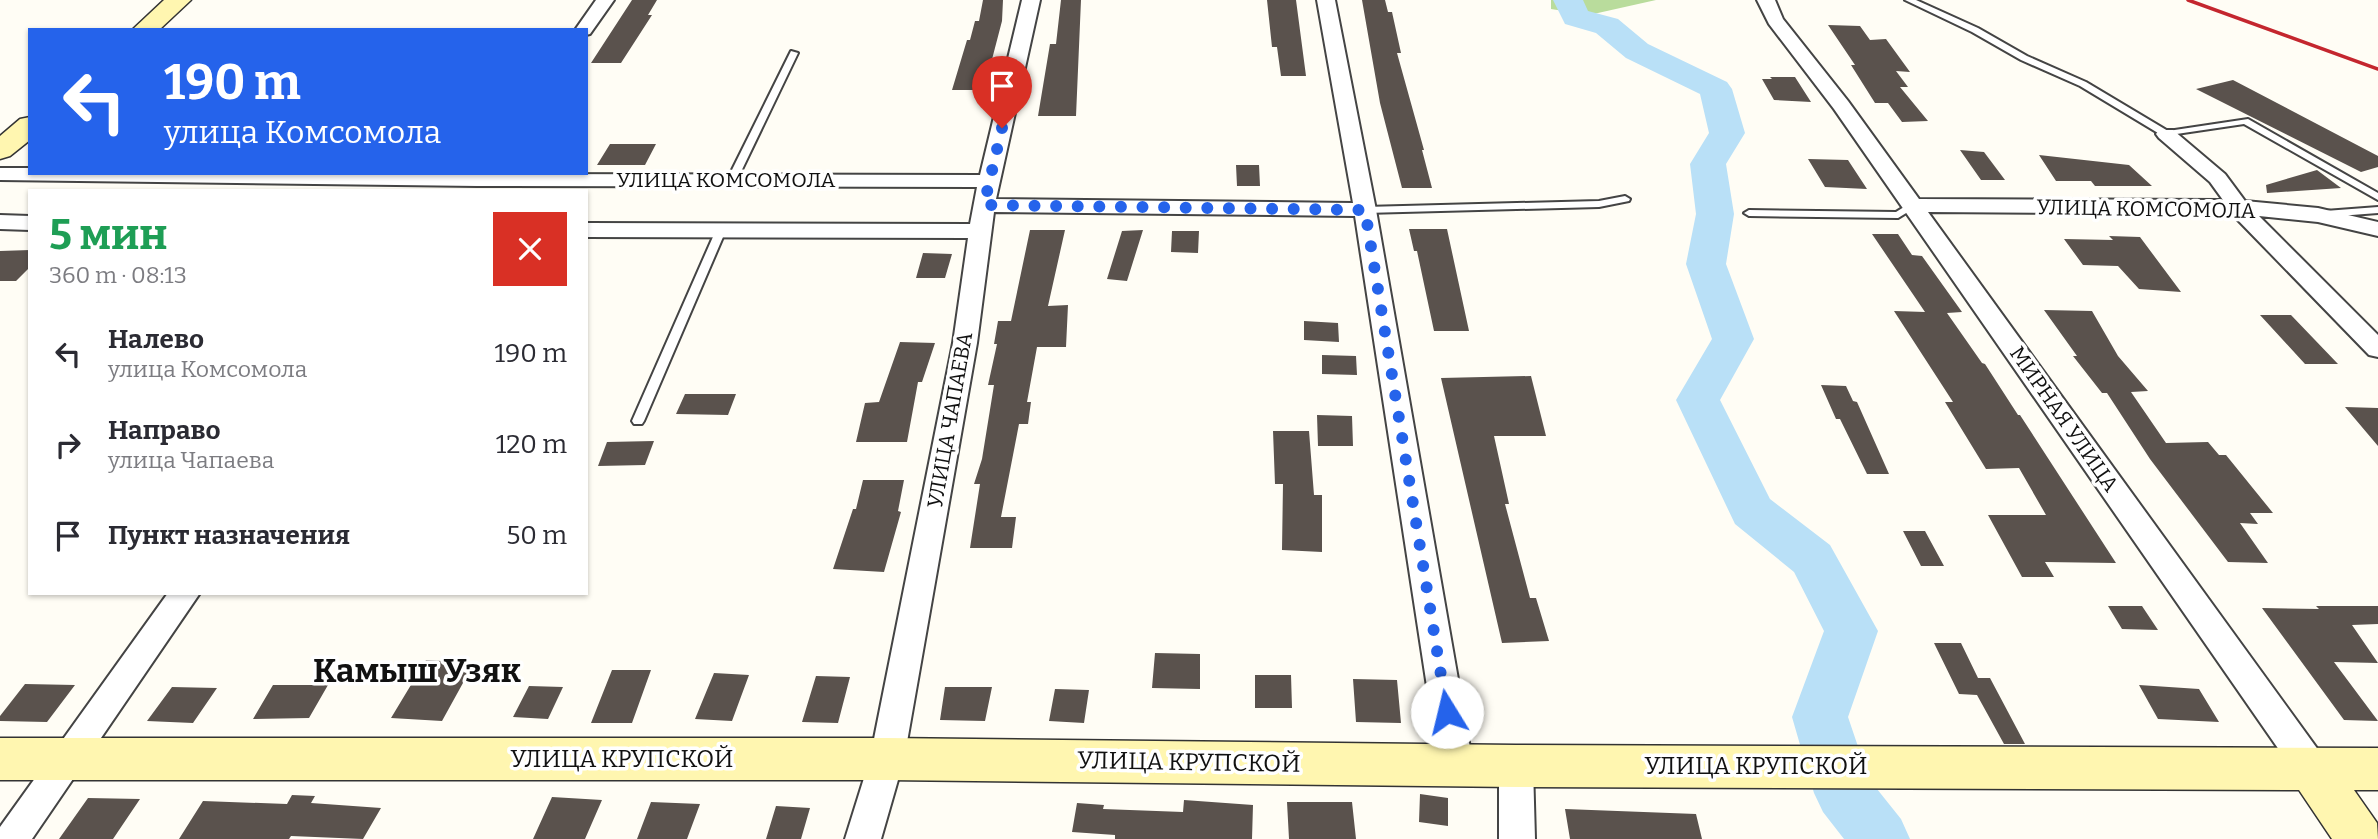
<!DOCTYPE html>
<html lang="ru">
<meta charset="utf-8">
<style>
body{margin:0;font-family:Bitter,serif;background:#f2f2f3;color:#2b2b33;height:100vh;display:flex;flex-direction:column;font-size:26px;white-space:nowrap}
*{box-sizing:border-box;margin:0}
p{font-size:23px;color:#7c7c81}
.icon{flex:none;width:38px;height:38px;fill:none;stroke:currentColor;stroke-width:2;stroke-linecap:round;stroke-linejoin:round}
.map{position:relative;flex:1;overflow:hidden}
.details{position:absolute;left:28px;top:189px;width:560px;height:406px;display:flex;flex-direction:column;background:#fff;border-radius:0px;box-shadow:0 2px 5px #0004}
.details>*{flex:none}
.banner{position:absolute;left:28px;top:28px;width:560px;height:147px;border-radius:0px;box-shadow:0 2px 5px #0004;background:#2563eb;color:#fff;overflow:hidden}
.pin{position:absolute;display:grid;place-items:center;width:60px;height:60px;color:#fff;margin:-72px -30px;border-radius:50% 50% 50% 0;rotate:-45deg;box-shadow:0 0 7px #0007}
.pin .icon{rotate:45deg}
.me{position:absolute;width:77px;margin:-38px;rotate:351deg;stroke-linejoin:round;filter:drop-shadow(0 0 5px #0008)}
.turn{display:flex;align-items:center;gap:24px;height:147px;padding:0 21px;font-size:32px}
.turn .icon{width:91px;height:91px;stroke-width:2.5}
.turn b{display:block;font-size:49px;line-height:60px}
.round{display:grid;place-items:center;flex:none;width:74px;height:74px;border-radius:0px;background:#f2f2f3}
.summary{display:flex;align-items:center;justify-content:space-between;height:119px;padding:0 21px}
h1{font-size:42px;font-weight:700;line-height:52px;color:#1e9e55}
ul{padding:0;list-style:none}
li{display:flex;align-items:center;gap:21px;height:91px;padding:0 21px}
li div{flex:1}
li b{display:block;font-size:26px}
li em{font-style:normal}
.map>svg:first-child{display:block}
.forest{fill:#b9dc9c}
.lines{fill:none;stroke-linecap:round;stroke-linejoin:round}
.river{fill:#b9e0f7;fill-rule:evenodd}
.building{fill:#5a524d}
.lane-casing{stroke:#444;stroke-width:4}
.street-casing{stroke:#444;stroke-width:4}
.secondary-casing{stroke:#333;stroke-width:3}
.lane{fill:#fff;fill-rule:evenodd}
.street{fill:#fff;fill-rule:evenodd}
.secondary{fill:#fff6b0;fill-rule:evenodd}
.rail{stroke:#c4262e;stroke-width:3.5}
.route{stroke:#2563eb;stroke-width:12;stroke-dasharray:0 21.6}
.labels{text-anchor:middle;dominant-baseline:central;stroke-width:7;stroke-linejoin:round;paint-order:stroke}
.street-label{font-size:21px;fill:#111;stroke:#fff}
.near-street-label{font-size:24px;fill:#111;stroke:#fff}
.near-district-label{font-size:33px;font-weight:bold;fill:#111;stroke:#fff}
</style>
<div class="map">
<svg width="2378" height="839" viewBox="0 0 2378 839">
<rect width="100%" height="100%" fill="#fffdf5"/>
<path class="forest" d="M 1551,0 L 1656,0 L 1589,15 L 1551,9 Z"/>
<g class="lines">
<path class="river" d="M 1553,0 L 1583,0 L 1588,11 L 1618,19 L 1648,44 L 1727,82 L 1732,89 L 1745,133 L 1726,164 L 1734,214 L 1726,264 L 1754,339 L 1720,400 L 1770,499 L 1830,545 L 1878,631 L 1848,717 L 1869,779 L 1901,819 L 1910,839 L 1844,839 L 1823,812 L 1814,793 L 1792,717 L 1824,631 L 1794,572 L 1735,524 L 1676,400 L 1712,339 L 1686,264 L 1696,214 L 1690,164 L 1709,133 L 1700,94 L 1626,58 L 1596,33 L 1565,24 Z"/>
</g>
<path class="building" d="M 632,0 L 657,0 L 648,15 L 652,15 L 621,63 L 591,63 Z
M 983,0 L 1003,0 L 1002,21 L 984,90 L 952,90 L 967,40 L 970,40 L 975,21 L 979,21 Z
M 1061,0 L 1081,0 L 1076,116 L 1038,116 L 1050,44 L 1056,44 Z
M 1267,0 L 1296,0 L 1306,76 L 1281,76 L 1277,47 L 1272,47 Z
M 1362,0 L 1385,0 L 1388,12 L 1392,12 L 1401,53 L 1397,53 L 1424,150 L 1422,150 L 1432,188 L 1402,188 L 1380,103 Z
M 1828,25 L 1860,26 L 1870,40 L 1886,39 L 1910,72 L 1896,71 L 1908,87 L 1900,87 L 1928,121 L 1902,122 L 1888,103 L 1875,103 L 1851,65 L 1855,65 Z
M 1770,77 L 1795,77 L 1811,102 L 1774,100 L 1762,79 L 1772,79 Z
M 2233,80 L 2378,156 L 2378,167 L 2361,172 L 2196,89 Z
M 610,144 L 656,144 L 645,165 L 597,165 Z
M 1960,150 L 1984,152 L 2005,180 L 1981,180 Z
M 2039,155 L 2129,165 L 2152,186 L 2095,186 L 2091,181 L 2056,181 Z
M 1808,159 L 1848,160 L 1867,189 L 1825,187 Z
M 1236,165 L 1259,165 L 1260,186 L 1237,186 Z
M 2317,170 L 2341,188 L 2267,193 L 2266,185 Z
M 1409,229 L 1447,229 L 1469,331 L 1434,331 L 1417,251 L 1414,251 Z
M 1030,230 L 1065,230 L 1048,306 L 1068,305 L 1066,347 L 1037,347 L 1027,402 L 1031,402 L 1028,424 L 1019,424 L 1001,517 L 1016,517 L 1012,548 L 970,548 L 980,484 L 974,484 L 982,459 L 994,385 L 988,385 L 997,344 L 994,344 L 998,321 L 1011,321 Z
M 1143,230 L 1127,281 L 1107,279 L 1122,231 Z
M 1172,231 L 1199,231 L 1198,253 L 1171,252 Z
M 1872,234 L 1898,234 L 1912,255 L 1922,256 L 1962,312 L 1947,313 L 1982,363 L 1985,364 L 2018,415 L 2020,415 L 2116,563 L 2045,562 L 2054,577 L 2022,577 L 1988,515 L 2046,515 L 2019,468 L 1986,469 L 1945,402 L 1953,402 L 1894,311 L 1925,312 Z
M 2109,236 L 2140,237 L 2181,292 L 2139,289 L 2118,266 L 2083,265 L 2064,239 L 2113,240 Z
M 30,250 L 30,267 L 16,281 L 0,281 L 0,251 Z
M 923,253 L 952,254 L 945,278 L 916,278 Z
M 2044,310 L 2092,311 L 2118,356 L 2148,391 L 2131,392 L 2166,443 L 2208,442 L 2219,455 L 2226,455 L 2273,513 L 2250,513 L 2258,524 L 2240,523 L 2268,563 L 2228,562 L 2150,459 L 2107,393 L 2102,393 L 2073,356 L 2077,356 Z
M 2260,315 L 2291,315 L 2338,364 L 2305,364 Z
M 1304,321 L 1338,323 L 1339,342 L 1304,340 Z
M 900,342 L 935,343 L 922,382 L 918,382 L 907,442 L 856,442 L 865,403 L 879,402 Z
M 1322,355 L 1356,356 L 1357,375 L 1322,374 Z
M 1531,376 L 1546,436 L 1494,436 L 1509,504 L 1505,504 L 1530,598 L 1536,598 L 1549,641 L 1502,643 L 1441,378 Z
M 1821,385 L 1846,386 L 1853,401 L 1857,402 L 1889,474 L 1867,474 L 1840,419 L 1836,419 Z
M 685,394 L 736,394 L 728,415 L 676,414 Z
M 2345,407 L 2378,408 L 2378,446 Z
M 1317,415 L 1352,416 L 1353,446 L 1318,446 Z
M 1273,431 L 1309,431 L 1314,495 L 1322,495 L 1322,552 L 1282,550 L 1283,484 L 1275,484 Z
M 654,441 L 645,465 L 598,466 L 607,442 Z
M 863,480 L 904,480 L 898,511 L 901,512 L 884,572 L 833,569 L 853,509 L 856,509 Z
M 1903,531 L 1925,531 L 1944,566 L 1921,566 Z
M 2108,606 L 2142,606 L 2158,630 L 2122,629 Z
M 2316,606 L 2378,606 L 2378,624 L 2352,625 L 2378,663 L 2334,662 L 2378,721 L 2344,720 L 2262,608 L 2319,609 Z
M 1934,643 L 1961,643 L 1978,678 L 1990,678 L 2025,744 L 2004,744 L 1977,695 L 1959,694 Z
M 1155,653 L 1200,654 L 1200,689 L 1152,688 Z
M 426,660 L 474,663 L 442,721 L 391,718 Z
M 612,670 L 651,670 L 632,723 L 591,723 Z
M 714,673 L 749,675 L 732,721 L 695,719 Z
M 1255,675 L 1291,675 L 1292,708 L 1255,708 Z
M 816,676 L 850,677 L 838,723 L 802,722 Z
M 1353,679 L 1397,680 L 1401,723 L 1356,722 Z
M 25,684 L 75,685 L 47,722 L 0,721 L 0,716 Z
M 273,685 L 328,685 L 309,718 L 253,719 Z
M 2139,685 L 2199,689 L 2219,722 L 2158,719 Z
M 529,686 L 563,687 L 548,719 L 513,717 Z
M 172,687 L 217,688 L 193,723 L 147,721 Z
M 945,687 L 992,687 L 985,721 L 940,720 Z
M 1055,689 L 1089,690 L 1084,723 L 1049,721 Z
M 1420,794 L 1448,798 L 1448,826 L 1419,822 Z
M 292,795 L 315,796 L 311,803 L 381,808 L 363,839 L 291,836 L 289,839 L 179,839 L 203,801 L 287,804 Z
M 552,797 L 602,800 L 585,839 L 533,839 Z
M 88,798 L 140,799 L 113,839 L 59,839 Z
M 1184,800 L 1253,805 L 1252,839 L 1115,839 L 1115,835 L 1072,832 L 1077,803 L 1104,805 L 1103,809 L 1183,812 Z
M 651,802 L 700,804 L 687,839 L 637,839 Z
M 1287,802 L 1352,802 L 1356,839 L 1289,839 Z
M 776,806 L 810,808 L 801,839 L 766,839 Z
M 1565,809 L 1696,814 L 1702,839 L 1570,839 Z"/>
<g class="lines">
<defs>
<path id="lane" d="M 1905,0 L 1916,0 L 1978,28 L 2027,56 L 2086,82 L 2168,131 L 2248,119 L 2378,193 L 2378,200 L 2244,124 L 2163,136 L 2080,86 L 2021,60 L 1972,32 Z
M 791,51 L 798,53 L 737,180 L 736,182 L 728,182 L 727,180 Z
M 1625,196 L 1630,199 L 1629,201 L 1599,207 L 1365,213 L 1360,210 L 1365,207 L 1599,201 Z
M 1912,202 L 1916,203 L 1916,207 L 1898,218 L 1749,216 L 1744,213 L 1749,210 L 1896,212 Z
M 2378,207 L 2378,213 L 2325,217 L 2320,214 L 2325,211 Z
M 721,227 L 726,230 L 644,421 L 642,424 L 634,424 L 632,421 L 716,230 Z"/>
<path id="street" d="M 596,0 L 614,0 L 590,34 L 586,35 L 586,30 L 575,30 Z
M 1022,0 L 1040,0 L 996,199 L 1353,203 L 1317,0 L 1335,0 L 1376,210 L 1473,765 L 1468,775 L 1456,780 L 1444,775 L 1439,765 L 1355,216 L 994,212 L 977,343 L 904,759 L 881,839 L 845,839 L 870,759 L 953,343 L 968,238 L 586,237 L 586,223 L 970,224 L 977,187 L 477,186 L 0,180 L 0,168 L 30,168 L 30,173 L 980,175 Z
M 1757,0 L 1775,0 L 1783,19 L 1848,101 L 1919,199 L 2223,200 L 2210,182 L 2159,138 L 2156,134 L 2159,130 L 2173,130 L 2225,174 L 2245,201 L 2318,208 L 2378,222 L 2378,236 L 2318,222 L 2259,216 L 2378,335 L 2378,357 L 2369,355 L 2232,214 L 1928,212 L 2324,758 L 2329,769 L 2324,780 L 2312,784 L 2300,780 L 1834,109 L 1769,24 Z
M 0,215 L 30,216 L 30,230 L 0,229 Z
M 168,593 L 200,593 L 32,839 L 0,839 L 0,827 Z
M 1516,751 L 1528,755 L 1533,766 L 1535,839 L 1499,839 L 1499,766 L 1504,755 Z"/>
<path id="secondary" d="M 164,0 L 191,0 L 159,30 L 132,30 Z
M 30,117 L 30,140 L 10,156 L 0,159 L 0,136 L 20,119 Z
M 0,738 L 887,738 L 1516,745 L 2378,748 L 2378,790 L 2354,790 L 2377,823 L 2378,839 L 2332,839 L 2299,790 L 1516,787 L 887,780 L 0,780 Z"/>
</defs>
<use href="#lane" class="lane-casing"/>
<use href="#street" class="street-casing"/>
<use href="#secondary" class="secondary-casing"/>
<use href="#lane" class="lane"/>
<use href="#street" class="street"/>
<use href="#secondary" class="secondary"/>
<path class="rail" d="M 2188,0 L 2378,69"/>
</g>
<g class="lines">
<path class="route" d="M 1002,128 L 984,205 L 1365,210 L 1447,712"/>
</g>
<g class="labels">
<g class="street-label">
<text x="726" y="180">УЛИЦА КОМСОМОЛА</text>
<text transform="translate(2146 209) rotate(1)">УЛИЦА КОМСОМОЛА</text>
<text transform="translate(2064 419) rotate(55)">МИРНАЯ УЛИЦА</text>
<text transform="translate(950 420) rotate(-80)">УЛИЦА ЧАПАЕВА</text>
</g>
<g class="near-street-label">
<text x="622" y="759">УЛИЦА КРУПСКОЙ</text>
<text transform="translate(1189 762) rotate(1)">УЛИЦА КРУПСКОЙ</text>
<text x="1756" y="766">УЛИЦА КРУПСКОЙ</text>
</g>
<g class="near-district-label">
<text x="417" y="671">Камыш Узяк</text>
</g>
</g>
</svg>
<div class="pin" style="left:1002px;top:128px;background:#d93025"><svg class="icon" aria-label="arrive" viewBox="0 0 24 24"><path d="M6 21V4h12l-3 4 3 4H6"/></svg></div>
<svg class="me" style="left:1447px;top:712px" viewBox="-20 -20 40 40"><circle r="19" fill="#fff"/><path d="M0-13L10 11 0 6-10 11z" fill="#2563eb"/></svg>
<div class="banner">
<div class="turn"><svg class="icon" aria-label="left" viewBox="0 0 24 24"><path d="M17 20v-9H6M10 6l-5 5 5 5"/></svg><div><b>190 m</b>улица Комсомола</div></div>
</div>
<section class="details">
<div class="summary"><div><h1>5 мин</h1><p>360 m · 08:13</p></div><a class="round" style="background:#d93025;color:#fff"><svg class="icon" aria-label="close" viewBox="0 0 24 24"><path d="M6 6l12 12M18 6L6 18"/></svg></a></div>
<ul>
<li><svg class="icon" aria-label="left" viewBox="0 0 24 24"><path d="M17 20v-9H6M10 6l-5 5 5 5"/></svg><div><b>Налево</b><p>улица Комсомола</p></div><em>190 m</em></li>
<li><svg class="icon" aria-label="right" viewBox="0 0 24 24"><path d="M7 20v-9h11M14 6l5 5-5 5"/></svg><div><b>Направо</b><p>улица Чапаева</p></div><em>120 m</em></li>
<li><svg class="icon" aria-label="arrive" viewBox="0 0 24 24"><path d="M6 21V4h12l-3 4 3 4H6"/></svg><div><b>Пункт назначения</b></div><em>50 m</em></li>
</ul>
</section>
</div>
